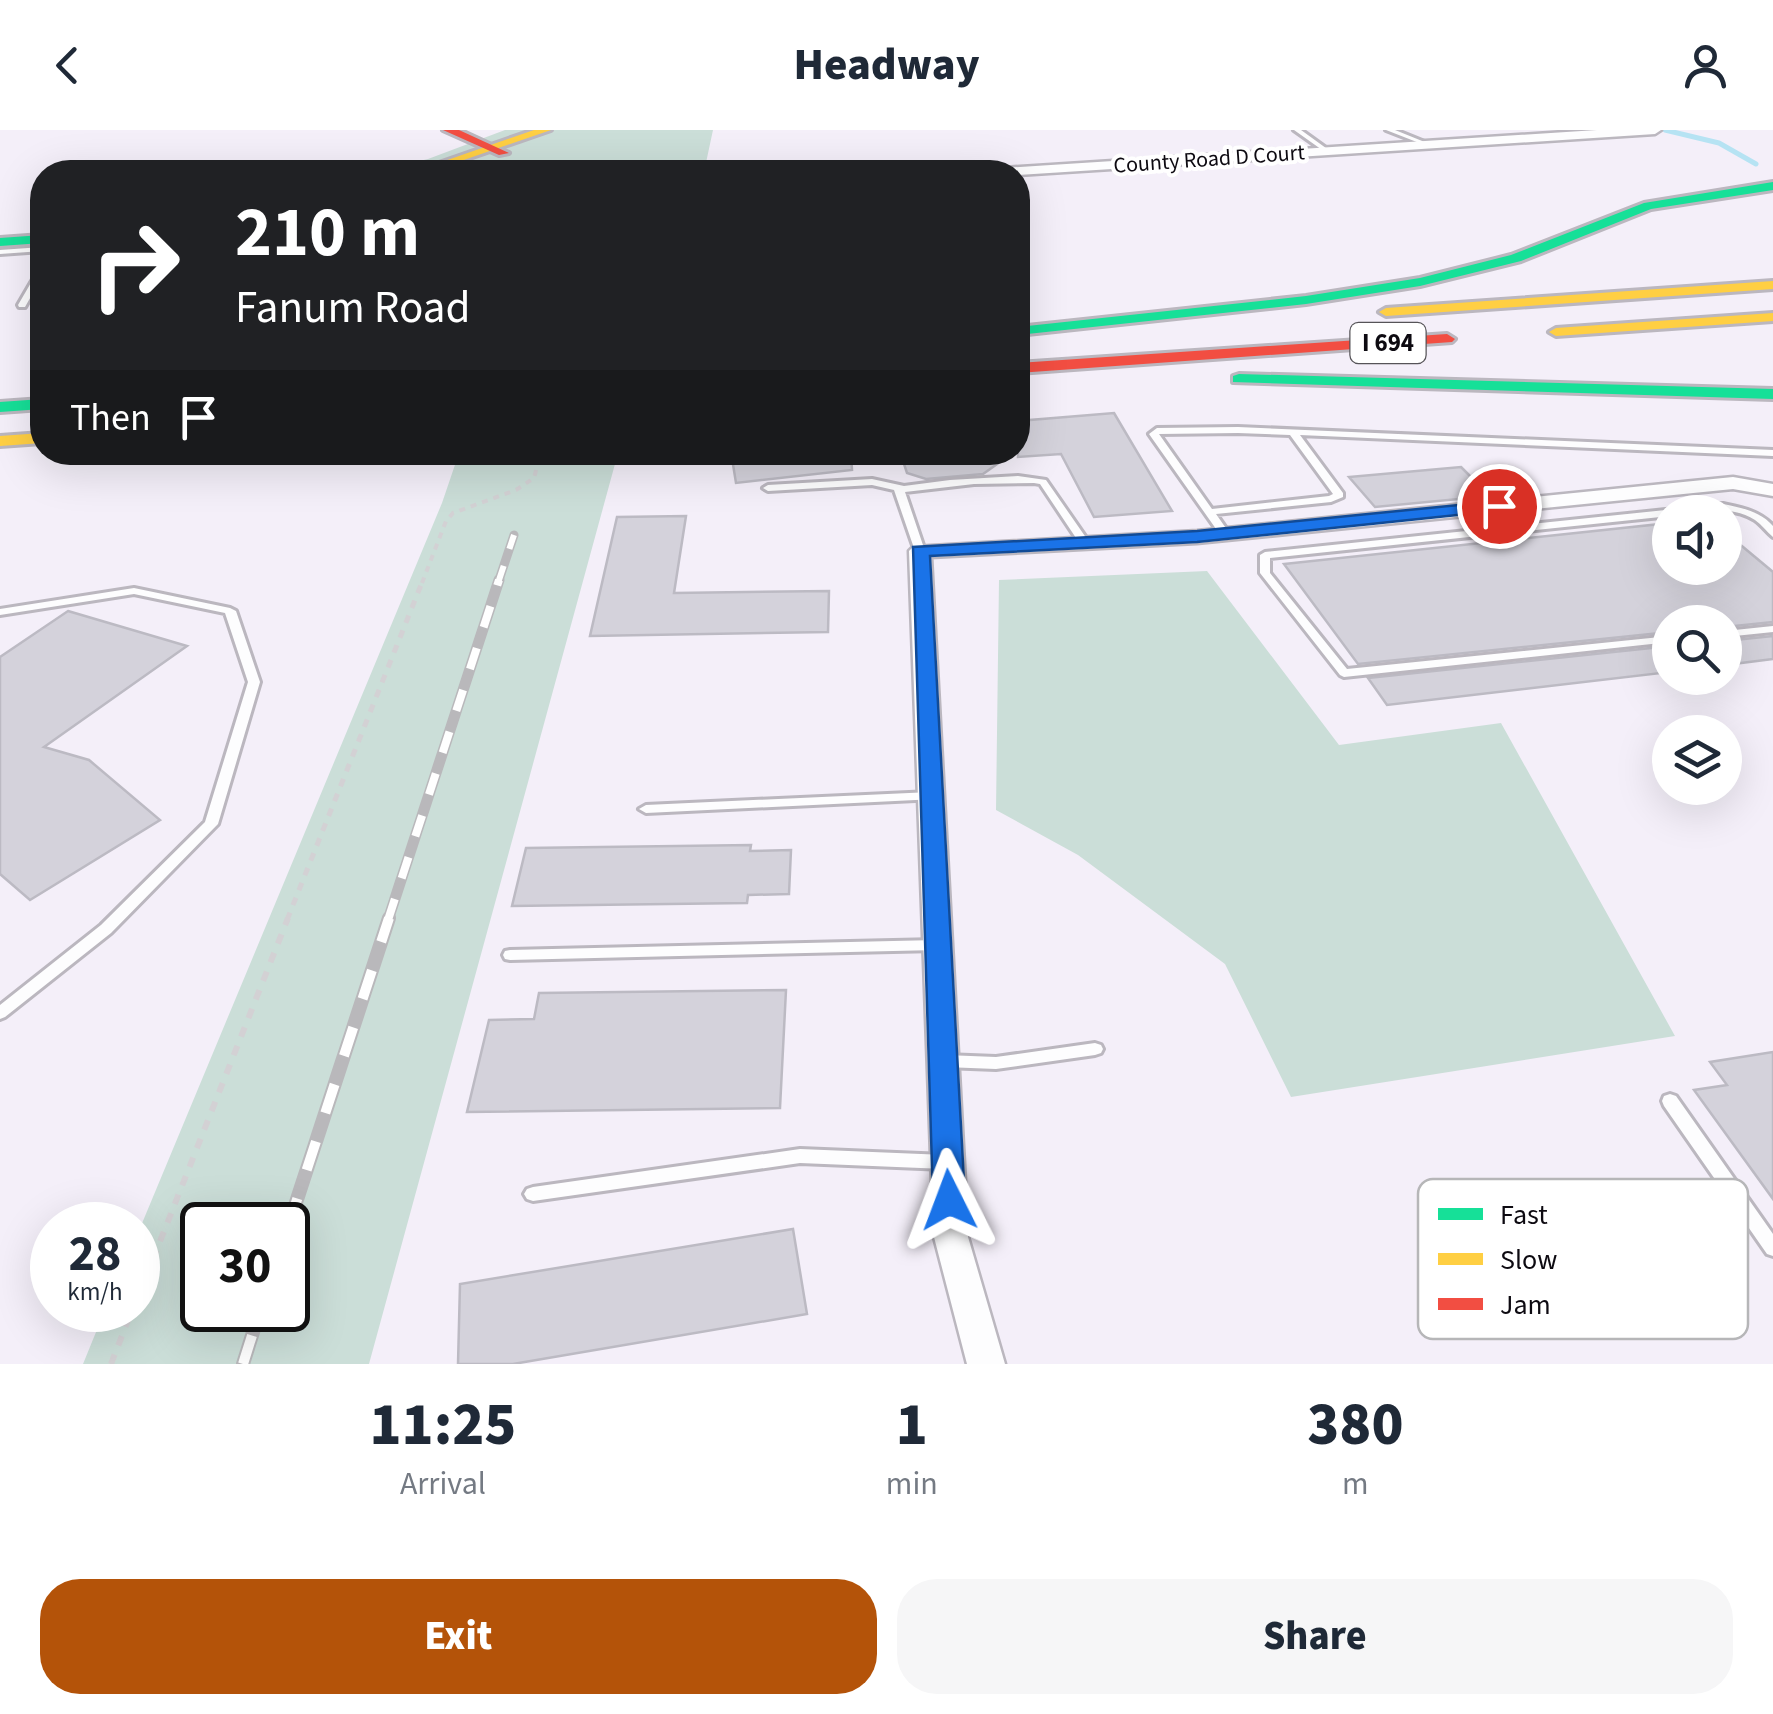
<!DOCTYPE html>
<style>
body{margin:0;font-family:"Source Sans 3",sans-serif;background:#f6f6f7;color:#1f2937;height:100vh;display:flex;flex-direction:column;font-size:38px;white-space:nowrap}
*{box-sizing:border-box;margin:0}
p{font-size:32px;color:#747a83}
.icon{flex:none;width:55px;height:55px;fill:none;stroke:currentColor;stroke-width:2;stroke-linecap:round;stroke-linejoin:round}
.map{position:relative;height:1234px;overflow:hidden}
.details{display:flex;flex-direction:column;background:#fff;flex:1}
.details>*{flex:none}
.guide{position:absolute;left:30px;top:30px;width:1000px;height:305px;border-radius:40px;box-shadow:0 10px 40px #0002;background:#202124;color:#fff;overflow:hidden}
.buttons{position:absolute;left:1652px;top:365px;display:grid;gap:20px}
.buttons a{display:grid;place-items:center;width:90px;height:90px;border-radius:50%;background:#fff;box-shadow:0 10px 40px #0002;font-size:50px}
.speed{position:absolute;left:30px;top:1072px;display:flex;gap:20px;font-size:50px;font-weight:700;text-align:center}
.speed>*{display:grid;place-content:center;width:130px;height:130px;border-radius:50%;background:#fff;box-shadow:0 10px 40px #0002;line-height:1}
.speed small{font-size:25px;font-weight:400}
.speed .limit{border:5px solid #111;border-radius:15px;background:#fff;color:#111}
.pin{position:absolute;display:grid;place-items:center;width:85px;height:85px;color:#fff;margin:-42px;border:5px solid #fff;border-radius:50%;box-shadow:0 2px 10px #0007}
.me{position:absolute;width:110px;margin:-55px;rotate:357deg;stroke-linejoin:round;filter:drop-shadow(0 0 8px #0008)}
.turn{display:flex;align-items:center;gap:35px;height:210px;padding:0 40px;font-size:45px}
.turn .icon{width:130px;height:130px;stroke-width:2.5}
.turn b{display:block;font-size:70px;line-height:85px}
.then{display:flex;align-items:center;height:95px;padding:0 40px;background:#0003;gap:20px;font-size:38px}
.eta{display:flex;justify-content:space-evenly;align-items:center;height:170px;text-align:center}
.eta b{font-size:60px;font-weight:800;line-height:70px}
.primary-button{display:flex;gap:20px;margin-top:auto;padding:20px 40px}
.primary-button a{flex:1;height:115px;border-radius:40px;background:#b45309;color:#fff;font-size:40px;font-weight:800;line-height:115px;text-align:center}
.primary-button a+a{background:#f6f6f7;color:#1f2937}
header{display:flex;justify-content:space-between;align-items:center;height:130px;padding:0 40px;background:#fff;font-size:45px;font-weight:800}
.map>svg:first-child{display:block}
.green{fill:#cbded8;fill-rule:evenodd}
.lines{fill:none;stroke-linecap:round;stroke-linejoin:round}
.stream{stroke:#b6e3f3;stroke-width:5}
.building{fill:#d4d2db;stroke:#bcbac3;stroke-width:2.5}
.lane-casing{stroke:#bbb7bf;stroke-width:6}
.street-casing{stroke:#bbb7bf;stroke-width:5}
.fast-casing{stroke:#bbb7bf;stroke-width:6}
.slow-casing{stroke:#bbb7bf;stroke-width:6}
.jam-casing{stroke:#bbb7bf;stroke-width:6}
.path-far3{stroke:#d3d1d4;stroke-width:2.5;stroke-dasharray:4 4;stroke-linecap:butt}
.path-far2{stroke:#d3d1d4;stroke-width:4;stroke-dasharray:6 6;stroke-linecap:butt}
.path-far1{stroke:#d3d1d4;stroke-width:5;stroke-dasharray:8 8;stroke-linecap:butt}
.path{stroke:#d3d1d4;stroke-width:6;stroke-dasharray:10 10;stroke-linecap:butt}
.lane{fill:#fdfdfe;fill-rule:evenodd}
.street{fill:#fdfdfe;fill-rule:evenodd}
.fast{fill:#16e098;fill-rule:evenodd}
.slow{fill:#ffcf43;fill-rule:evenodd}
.jam{fill:#f24e42;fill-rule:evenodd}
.rail-far2-casing{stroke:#b9b8bb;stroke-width:9}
.rail-far1-casing{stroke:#b9b8bb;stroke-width:11}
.rail-casing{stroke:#b9b8bb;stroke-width:14}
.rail-far2{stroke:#fff;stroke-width:6;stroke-dasharray:18;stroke-linecap:butt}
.rail-far1{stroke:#fff;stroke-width:8;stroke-dasharray:22;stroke-linecap:butt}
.rail{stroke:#fff;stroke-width:10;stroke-dasharray:30;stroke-linecap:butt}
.route{fill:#1a73e8;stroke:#114b97;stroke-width:2.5}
.labels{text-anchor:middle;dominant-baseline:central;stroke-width:8;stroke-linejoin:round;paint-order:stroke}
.far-street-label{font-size:22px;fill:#0d0a11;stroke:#fff}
.shield{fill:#fff;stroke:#565458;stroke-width:2.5}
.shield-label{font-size:25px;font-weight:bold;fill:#0d0a11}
.key{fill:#fff;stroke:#b6b6b8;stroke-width:2.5}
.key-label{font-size:28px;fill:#0d0a11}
</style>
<header><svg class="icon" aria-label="back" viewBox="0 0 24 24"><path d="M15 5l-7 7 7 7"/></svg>Headway<svg class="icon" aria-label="person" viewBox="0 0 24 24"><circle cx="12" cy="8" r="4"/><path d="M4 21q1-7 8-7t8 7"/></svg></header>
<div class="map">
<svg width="1773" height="1234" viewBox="0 0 1773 1234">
<rect width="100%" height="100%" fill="#f4eff9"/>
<path class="green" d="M 505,0 L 713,0 L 704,42 L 374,42 L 428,29 Z
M 459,323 L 618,323 L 369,1234 L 83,1234 L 105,1180 L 138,1180 L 138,1103 L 442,373 ZM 202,1095 L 288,1095 L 288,1180 L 202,1180 Z
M 1207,441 L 1339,615 L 1501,593 L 1675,906 L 1291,967 L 1225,834 L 1078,725 L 996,680 L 999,450 Z"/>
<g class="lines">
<path class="stream" d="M 1665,0 L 1719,13 L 1756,34"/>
</g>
<path class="building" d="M 1114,283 L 1172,381 L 1094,387 L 1061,324 L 1018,327 L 1018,291 Z
M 731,322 L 851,322 L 852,340 L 736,353 Z
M 900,322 L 1014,322 L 983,344 L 926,349 L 907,343 Z
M 1461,337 L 1490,366 L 1375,377 L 1349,347 Z
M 686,386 L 674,463 L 829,461 L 828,502 L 590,506 L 617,387 Z
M 1670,393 L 1670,438 L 1725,438 L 1725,402 L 1773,442 L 1773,492 L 1725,497 L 1725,489 L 1670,492 L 1670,502 L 1358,534 L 1284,434 Z
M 68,481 L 187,516 L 44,617 L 89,630 L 160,690 L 30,770 L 0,744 L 0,527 Z
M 1773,506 L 1773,529 L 1725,535 L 1725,511 Z
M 1670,516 L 1670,542 L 1387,575 L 1368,548 Z
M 751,715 L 750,721 L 791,720 L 789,764 L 748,765 L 747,773 L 512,776 L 526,718 Z
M 786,860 L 780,978 L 467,982 L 489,890 L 534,889 L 539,863 Z
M 1773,922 L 1773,1069 L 1694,960 L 1727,955 L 1710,932 Z
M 793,1099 L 807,1184 L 513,1234 L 458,1234 L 460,1154 Z"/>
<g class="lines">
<defs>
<path id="lane" d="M 1294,0 L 1301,0 L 1330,21 L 1325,22 Z
M 1386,0 L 1395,0 L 1432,15 L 1427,16 Z
M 42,117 L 42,121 L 0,124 L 0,120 Z
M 39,139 L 42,139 L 42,147 L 25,177 L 19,177 L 18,175 Z
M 1238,297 L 1773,320 L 1773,326 L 1300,305 L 1343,363 L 1343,367 L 1331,372 L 1216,384 L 1230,404 L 1225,407 L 1221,406 L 1149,304 L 1157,298 ZM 1238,303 L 1290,305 L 1333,364 L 1329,366 L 1212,379 L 1159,304 Z
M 1018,346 L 1046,350 L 1089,412 L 1088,414 L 1080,414 L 1040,354 L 1034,353 L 974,354 L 905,362 L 925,421 L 920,424 L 915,421 L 894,360 L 872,355 L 768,361 L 763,358 L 768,355 L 872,349 L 904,356 L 950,350 Z
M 1723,374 C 1742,378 1760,381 1773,396 L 1773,407 C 1767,402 1762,395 1755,390 C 1730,374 1697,382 1670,382 L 1670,386 L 1270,428 L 1270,443 L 1347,539 L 1670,506 L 1670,512 L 1344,547 L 1340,545 L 1260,443 L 1260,425 L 1265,422 Z
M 134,458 L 230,478 L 236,481 L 260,552 L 218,694 L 111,803 L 5,887 L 0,889 L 0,875 L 101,795 L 205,692 L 248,552 L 225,483 L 134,464 L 0,485 L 0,479 Z
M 1773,496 L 1773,502 L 1725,507 L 1725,501 Z
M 931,662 L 936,663 L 937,666 L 936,669 L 646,683 L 639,679 L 646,675 Z
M 937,810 L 942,811 L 944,815 L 942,819 L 937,820 L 510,830 L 505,829 L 503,825 L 505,821 L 510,820 Z
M 1095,913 L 1101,915 L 1103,919 L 1101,923 L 1095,925 L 996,939 L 945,937 L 939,935 L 937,931 L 939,927 L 945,925 L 996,927 Z
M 1670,964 L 1676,966 L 1773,1104 L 1773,1126 L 1767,1124 L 1664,976 L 1662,971 L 1664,966 Z
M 800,1019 L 945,1025 L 951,1027 L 953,1032 L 951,1037 L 945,1039 L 800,1033 L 533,1071 L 527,1069 L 524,1064 L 527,1059 L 533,1057 Z"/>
<path id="street" d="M 1597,0 L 1661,0 L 1655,4 L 1018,45 L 996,42 L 1003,38 Z
M 1733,347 L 1773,354 L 1773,366 L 1733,359 L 1197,413 L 931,427 L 968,1107 L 1005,1234 L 967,1234 L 934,1107 L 909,421 L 913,417 L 1197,401 Z"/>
<path id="fast" d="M 1773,52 L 1773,60 L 1651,79 L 1521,131 L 1420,156 L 1306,174 L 1018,205 L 1018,197 L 1306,166 L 1420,148 L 1511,125 L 1644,73 Z
M 42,105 L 42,113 L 0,116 L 0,108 Z
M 1239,244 L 1773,259 L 1773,269 L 1233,252 L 1233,246 Z
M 42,269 L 42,279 L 0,282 L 0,272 Z"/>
<path id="slow" d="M 534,0 L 551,0 L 429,42 L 413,42 Z
M 1773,151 L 1773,159 L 1386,186 L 1379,182 L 1386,178 Z
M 1773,183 L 1773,191 L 1556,206 L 1549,202 L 1556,198 Z
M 42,303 L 42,313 L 0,316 L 0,306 Z"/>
<path id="jam" d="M 443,0 L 459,0 L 509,23 L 499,25 Z
M 1447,204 L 1455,209 L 1452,212 L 1018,243 L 1018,233 Z"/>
</defs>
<use href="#lane" class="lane-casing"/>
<use href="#street" class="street-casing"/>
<use href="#fast" class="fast-casing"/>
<use href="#slow" class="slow-casing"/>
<use href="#jam" class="jam-casing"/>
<path class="path-far3" d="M 509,40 L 534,42"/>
<path class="path-far2" d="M 422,453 L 446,391 L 453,383 L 516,360 L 534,348 L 541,322"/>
<path class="path-far1" d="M 287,790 L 423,450"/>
<path class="path" d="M 138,1167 L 288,788
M 111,1234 L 132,1180"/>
<use href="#lane" class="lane"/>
<use href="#street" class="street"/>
<use href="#fast" class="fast"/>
<use href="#slow" class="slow"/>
<use href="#jam" class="jam"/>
<defs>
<path id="rail-far2" d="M 498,453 L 514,405"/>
<path id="rail-far1" d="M 388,790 L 499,450"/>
<path id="rail" d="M 288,1097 L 389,788
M 243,1234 L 260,1180"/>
</defs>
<use href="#rail-far2" class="rail-far2-casing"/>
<use href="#rail-far1" class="rail-far1-casing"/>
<use href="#rail" class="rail-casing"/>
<use href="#rail-far2" class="rail-far2"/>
<use href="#rail-far1" class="rail-far1"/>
<use href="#rail" class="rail"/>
</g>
<path class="route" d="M 1499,371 L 1508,376 L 1505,380 L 1197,412 L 930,426 L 965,1070 L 960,1079 L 949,1083 L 938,1079 L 933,1070 L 913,417 L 1197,401 Z"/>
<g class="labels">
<g class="far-street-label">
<text transform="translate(1209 29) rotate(-4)">County Road D Court</text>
</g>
<rect class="shield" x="1350.5" y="193" width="75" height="40" rx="8"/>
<g class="shield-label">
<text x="1388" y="213">I 694</text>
</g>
</g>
<rect x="1418" y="1049" width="330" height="160" rx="15" class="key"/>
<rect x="1438" y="1078" width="45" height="12" fill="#16e098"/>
<rect x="1438" y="1123" width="45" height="12" fill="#ffcf43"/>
<rect x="1438" y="1168" width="45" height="12" fill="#f24e42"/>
<g class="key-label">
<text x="1500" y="1094">Fast</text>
<text x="1500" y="1139">Slow</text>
<text x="1500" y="1184">Jam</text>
</g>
</svg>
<div class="buttons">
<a><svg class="icon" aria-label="sound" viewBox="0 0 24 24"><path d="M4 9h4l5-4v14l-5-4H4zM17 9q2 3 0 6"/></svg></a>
<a><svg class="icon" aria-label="search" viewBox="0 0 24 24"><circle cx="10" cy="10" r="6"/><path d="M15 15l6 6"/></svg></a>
<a><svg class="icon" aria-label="layers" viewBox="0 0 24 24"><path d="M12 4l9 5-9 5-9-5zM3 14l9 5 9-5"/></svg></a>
</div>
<div class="speed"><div>28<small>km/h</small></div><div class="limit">30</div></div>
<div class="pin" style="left:1499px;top:376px;background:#d93025"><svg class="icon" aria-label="arrive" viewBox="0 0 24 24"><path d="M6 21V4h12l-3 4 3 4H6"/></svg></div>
<svg class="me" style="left:949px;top:1070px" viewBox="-20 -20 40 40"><path d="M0-17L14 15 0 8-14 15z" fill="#1a73e8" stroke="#fff" stroke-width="4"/></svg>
<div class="guide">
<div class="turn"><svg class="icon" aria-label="right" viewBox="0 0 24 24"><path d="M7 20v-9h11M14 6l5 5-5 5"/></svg><div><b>210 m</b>Fanum Road</div></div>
<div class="then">Then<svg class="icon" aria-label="arrive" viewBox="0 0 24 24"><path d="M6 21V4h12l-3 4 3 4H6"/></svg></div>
</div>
</div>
<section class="details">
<div class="eta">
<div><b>11:25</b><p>Arrival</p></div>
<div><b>1</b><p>min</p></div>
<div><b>380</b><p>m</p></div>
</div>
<div class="primary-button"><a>Exit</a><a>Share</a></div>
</section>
